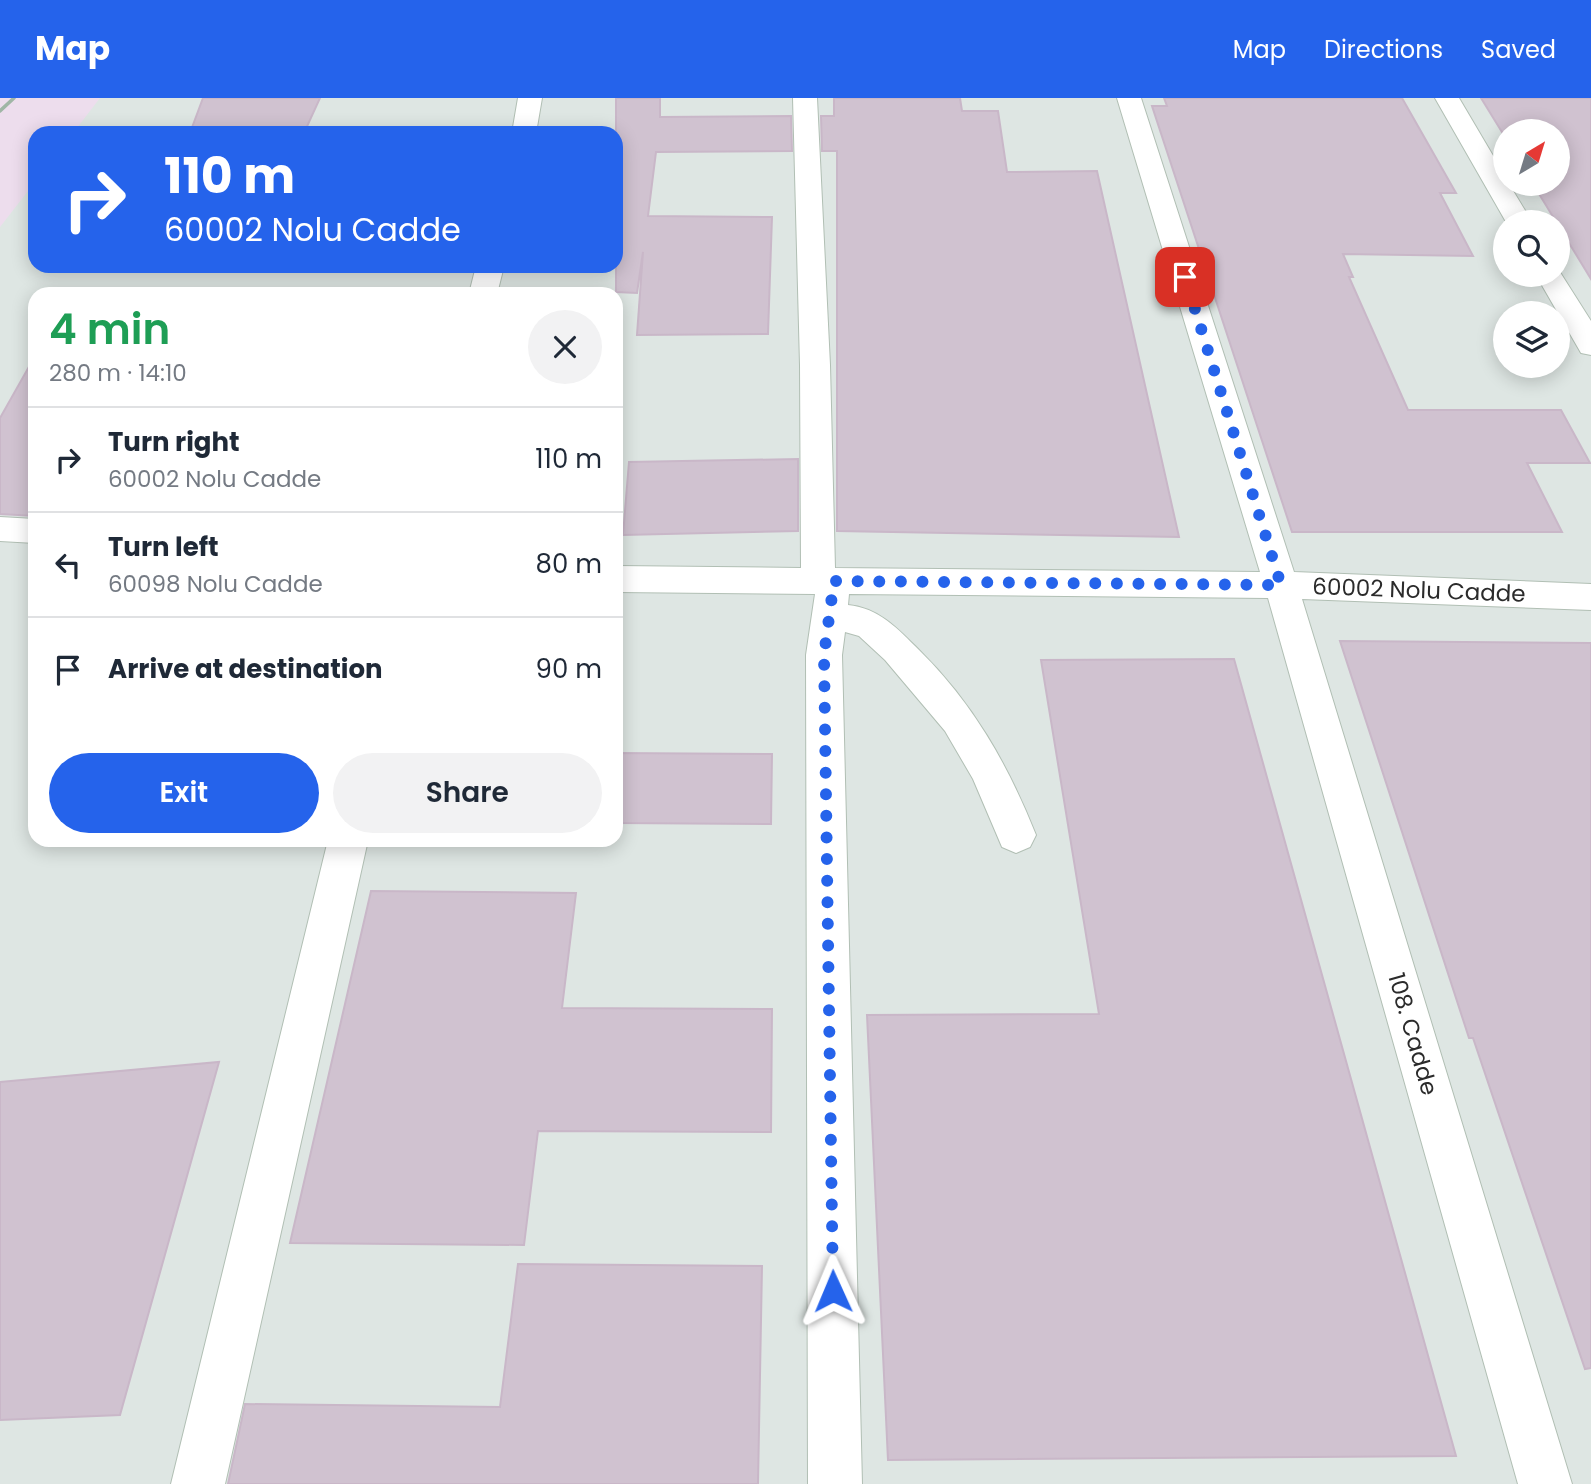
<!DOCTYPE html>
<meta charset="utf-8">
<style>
body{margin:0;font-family:Poppins,sans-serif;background:#f2f2f3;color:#1f2937;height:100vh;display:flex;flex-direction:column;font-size:26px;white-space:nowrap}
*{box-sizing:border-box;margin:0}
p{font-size:23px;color:#747a83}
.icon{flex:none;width:38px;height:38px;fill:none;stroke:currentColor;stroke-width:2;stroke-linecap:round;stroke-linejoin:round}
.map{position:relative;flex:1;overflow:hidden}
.details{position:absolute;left:28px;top:189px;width:595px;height:560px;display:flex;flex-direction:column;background:#fff;border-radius:21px;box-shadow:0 4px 18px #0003}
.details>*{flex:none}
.guide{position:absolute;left:28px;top:28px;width:595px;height:147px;border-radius:21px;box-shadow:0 4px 18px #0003;background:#2563eb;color:#fff;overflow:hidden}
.needle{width:46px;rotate:38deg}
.tools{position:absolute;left:1493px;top:21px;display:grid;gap:14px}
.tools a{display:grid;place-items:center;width:77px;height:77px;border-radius:50%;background:#fff;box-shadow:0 4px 18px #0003;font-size:35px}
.pin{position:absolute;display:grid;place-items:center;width:60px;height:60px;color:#fff;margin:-30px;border-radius:14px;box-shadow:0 4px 10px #0006}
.me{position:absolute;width:77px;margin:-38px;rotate:359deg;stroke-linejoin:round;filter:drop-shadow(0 0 5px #0008)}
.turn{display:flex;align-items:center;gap:24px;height:147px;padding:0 21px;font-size:32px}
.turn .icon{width:91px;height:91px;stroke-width:2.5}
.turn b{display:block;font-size:49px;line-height:60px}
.round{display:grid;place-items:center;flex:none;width:74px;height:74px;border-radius:37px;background:#f2f2f3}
.headline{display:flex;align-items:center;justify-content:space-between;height:119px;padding:0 21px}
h1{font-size:42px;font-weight:600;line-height:52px;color:#1e9e55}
.primary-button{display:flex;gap:14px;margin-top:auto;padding:14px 21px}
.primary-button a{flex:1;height:80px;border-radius:42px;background:#2563eb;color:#fff;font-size:28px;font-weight:600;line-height:80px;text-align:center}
.primary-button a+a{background:#f2f2f3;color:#1f2937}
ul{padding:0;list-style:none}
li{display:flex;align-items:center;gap:21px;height:105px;padding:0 21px;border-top:2px solid #e0e1e3}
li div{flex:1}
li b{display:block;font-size:26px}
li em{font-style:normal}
header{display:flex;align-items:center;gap:42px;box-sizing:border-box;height:98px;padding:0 35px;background:#2563eb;color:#fff}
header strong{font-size:33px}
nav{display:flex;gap:38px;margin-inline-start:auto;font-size:24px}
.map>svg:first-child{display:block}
.industrial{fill:#dee6e3;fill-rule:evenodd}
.building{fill:#d0c2d0;stroke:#c9b7c8;stroke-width:2}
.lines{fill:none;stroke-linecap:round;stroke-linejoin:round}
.minor-casing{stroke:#b1bfb4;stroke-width:2}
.minor{fill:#fff;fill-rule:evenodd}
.rail{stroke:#a0b6a6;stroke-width:3.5}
.route{stroke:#2563eb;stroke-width:12;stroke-dasharray:0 21.6}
.labels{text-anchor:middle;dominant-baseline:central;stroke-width:5;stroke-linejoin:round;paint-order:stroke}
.street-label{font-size:23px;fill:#2b2b2b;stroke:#fff}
</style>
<header>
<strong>Map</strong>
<nav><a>Map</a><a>Directions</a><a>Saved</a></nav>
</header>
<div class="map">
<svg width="1591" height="1386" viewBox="0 0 1591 1386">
<rect width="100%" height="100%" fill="#eddded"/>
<path class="industrial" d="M 100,0 L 1591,0 L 1591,1386 L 0,1386 L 0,129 L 35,84 L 35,168 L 616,168 L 616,35 L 73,35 ZM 1505,33 L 1558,33 L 1558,86 L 1505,86 ZM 1505,124 L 1558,124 L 1558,177 L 1505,177 ZM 35,196 L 616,196 L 616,742 L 35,742 ZM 1505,215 L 1558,215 L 1558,268 L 1505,268 Z"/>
<path class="building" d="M 203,0 L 320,0 L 304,35 L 190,35 Z
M 616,0 L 660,0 L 660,19 L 791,18 L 792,53 L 656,54 L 648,118 L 772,119 L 768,236 L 637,237 L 643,154 L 637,195 L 616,194 Z
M 834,0 L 960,0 L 962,13 L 998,13 L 1007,74 L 1097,73 L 1179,439 L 837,433 L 837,53 L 822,53 L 821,18 L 834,18 Z
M 1164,0 L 1402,0 L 1456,95 L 1440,95 L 1473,158 L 1343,156 L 1353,179 L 1349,179 L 1408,312 L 1561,312 L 1590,365 L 1527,365 L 1562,434 L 1292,434 L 1152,8 L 1167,8 Z
M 1481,0 L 1591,0 L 1591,181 L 1533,86 L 1558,86 L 1558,33 L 1505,33 L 1505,39 Z
M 35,258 L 35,418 L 0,416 L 0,320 Z
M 798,361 L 798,433 L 623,437 L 629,364 Z
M 1340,543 L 1591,545 L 1591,1270 L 1585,1271 L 1473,940 L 1469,940 Z
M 1234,561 L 1456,1358 L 888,1362 L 867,917 L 1099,916 L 1041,562 Z
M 616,655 L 772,656 L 771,726 L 616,725 Z
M 371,793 L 576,795 L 562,910 L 772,911 L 771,1034 L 538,1033 L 524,1147 L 290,1145 Z
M 219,964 L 120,1317 L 0,1322 L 0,984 Z
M 518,1166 L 762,1168 L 758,1386 L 228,1386 L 245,1306 L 500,1309 Z"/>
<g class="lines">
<defs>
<path id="minor" d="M 518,0 L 542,0 L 536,35 L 512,35 Z
M 793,0 L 817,0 L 830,267 L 835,470 L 1260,474 L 1117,0 L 1141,0 L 1294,474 L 1591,486 L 1591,512 L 1302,501 L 1572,1386 L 1518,1386 L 1268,500 L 849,496 L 848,507 C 879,510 898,531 919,552 C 973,605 1008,667 1036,737 L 1030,749 L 1016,755 L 1002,749 L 973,681 L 945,633 L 885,562 L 859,538 L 845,534 L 842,557 L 862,1386 L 808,1386 L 806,557 L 815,496 L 616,494 L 616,468 L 801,470 L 800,267 Z
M 1435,0 L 1459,0 L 1505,78 L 1505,86 L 1509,86 L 1532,124 L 1506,124 Z
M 476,168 L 504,168 L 497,196 L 469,196 Z
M 1558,171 L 1591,223 L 1591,257 L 1581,255 L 1536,177 L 1558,177 Z
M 0,419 L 35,421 L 35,445 L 0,443 Z
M 328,742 L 368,742 L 225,1386 L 171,1386 Z"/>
</defs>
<use href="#minor" class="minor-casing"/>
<use href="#minor" class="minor"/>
<path class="rail" d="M 0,13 L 14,0"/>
</g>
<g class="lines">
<path class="route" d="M 833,1193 L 824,557 L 834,483 L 1281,487 L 1185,179"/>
</g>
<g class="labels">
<g class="street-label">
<text transform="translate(1419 492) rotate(2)">60002 Nolu Cadde</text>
<text transform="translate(1413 936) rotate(74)">108. Cadde</text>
</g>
</g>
</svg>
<div class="tools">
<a><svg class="needle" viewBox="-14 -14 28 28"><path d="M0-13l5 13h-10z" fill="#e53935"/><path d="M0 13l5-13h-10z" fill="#747a83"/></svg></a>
<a><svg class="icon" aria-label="search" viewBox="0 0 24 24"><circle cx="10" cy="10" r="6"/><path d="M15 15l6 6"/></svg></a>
<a><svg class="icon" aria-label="layers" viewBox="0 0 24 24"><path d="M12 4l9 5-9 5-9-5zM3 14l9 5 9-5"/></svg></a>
</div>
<div class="pin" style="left:1185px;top:179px;background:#d93025"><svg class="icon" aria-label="arrive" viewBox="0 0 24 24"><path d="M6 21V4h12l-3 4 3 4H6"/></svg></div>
<svg class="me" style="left:833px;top:1193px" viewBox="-20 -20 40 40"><path d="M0-17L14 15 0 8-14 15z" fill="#2563eb" stroke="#fff" stroke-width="4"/></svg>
<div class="guide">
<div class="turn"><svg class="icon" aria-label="right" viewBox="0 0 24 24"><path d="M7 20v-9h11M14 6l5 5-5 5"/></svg><div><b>110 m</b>60002 Nolu Cadde</div></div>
</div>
<section class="details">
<div class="headline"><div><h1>4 min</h1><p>280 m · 14:10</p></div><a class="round"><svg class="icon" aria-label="close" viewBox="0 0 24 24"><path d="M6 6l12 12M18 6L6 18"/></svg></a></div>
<ul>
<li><svg class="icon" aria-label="right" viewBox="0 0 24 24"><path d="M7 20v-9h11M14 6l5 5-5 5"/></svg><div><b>Turn right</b><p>60002 Nolu Cadde</p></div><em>110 m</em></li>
<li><svg class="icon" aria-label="left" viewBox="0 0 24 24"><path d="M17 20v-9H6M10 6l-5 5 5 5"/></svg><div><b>Turn left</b><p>60098 Nolu Cadde</p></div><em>80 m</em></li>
<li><svg class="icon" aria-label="arrive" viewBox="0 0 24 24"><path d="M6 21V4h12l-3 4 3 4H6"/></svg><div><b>Arrive at destination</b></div><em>90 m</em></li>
</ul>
<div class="primary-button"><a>Exit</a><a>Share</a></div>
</section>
</div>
